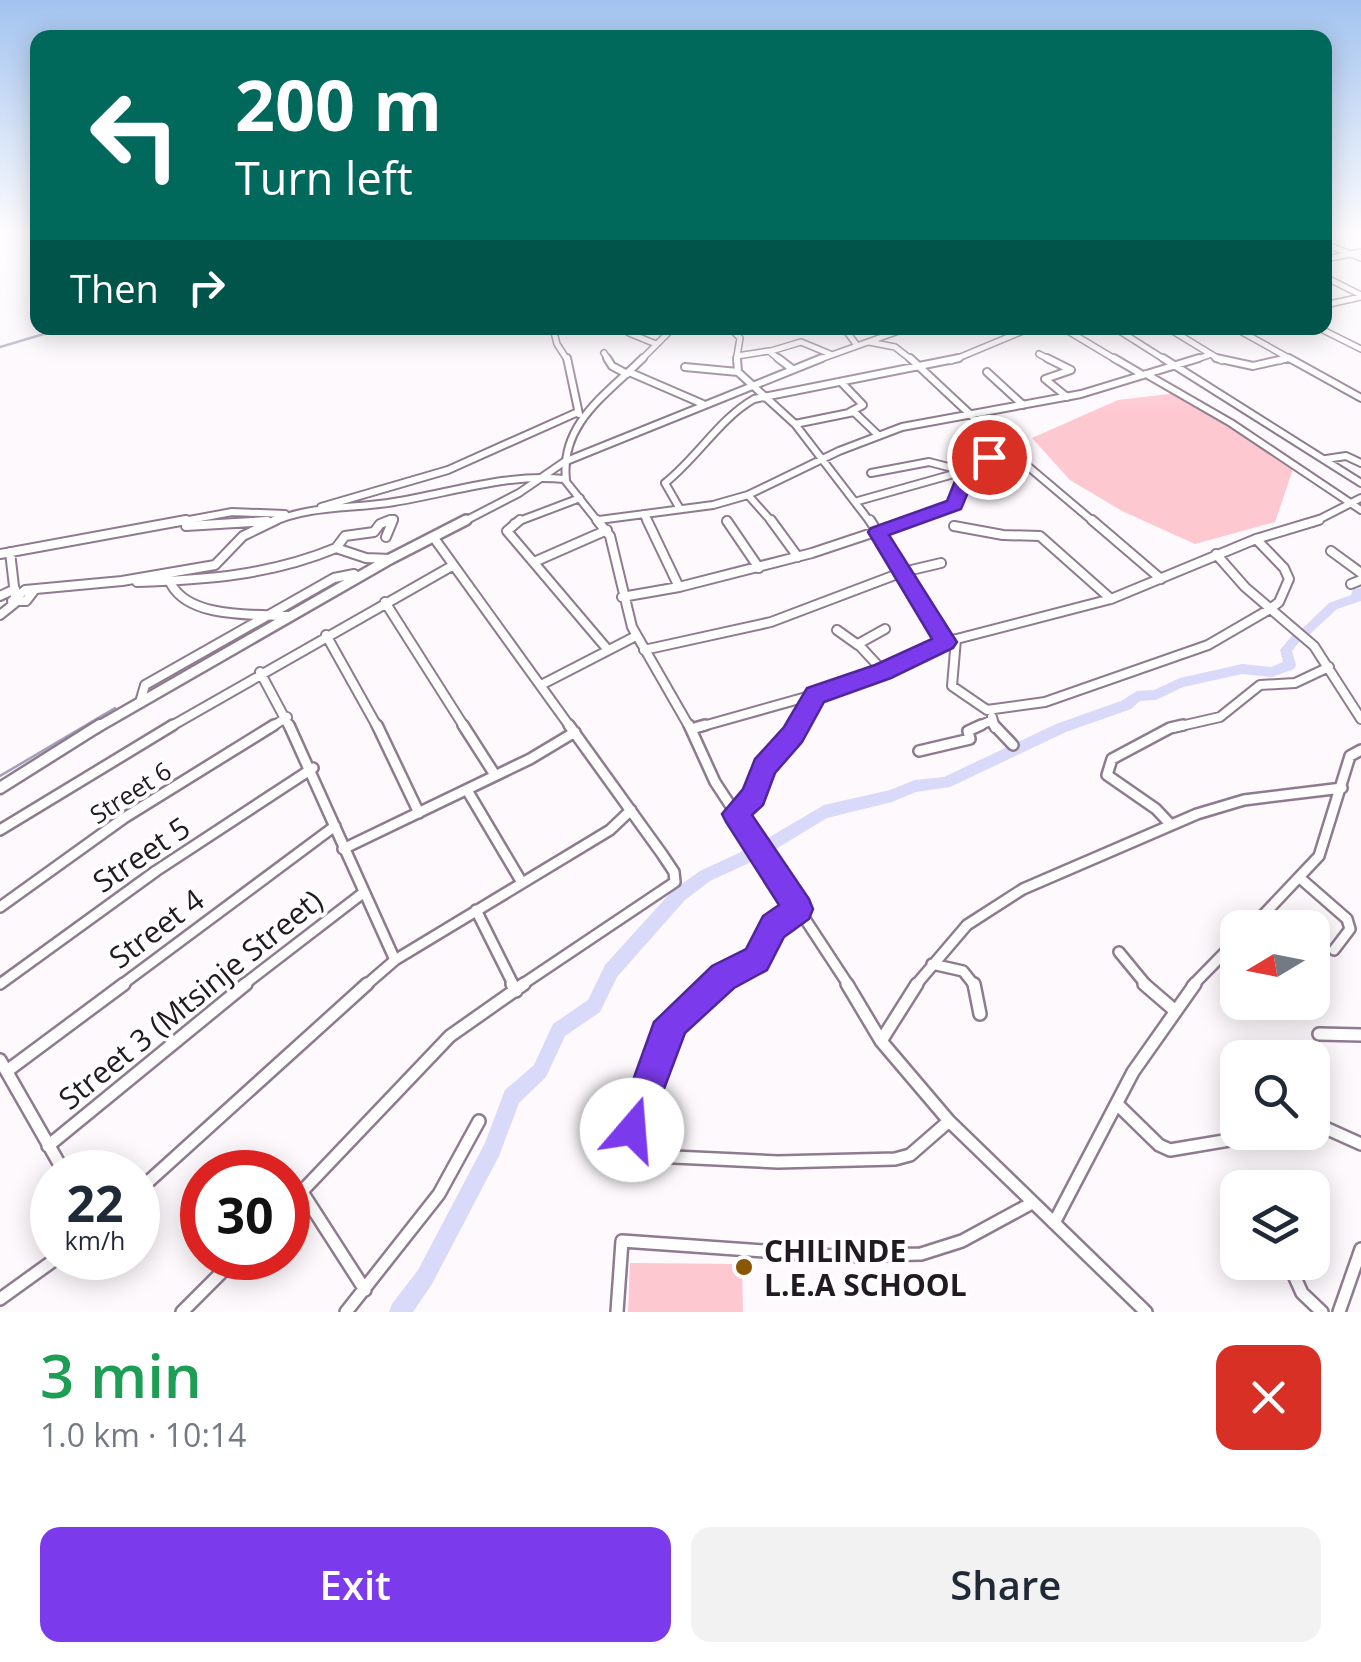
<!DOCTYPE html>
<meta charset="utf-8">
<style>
body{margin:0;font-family:"Open Sans",sans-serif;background:#f2f2f3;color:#1f2937;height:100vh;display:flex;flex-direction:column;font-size:38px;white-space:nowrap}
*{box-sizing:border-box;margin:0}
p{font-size:32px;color:#747a83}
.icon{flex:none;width:55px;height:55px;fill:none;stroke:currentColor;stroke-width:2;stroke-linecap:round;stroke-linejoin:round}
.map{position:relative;height:1312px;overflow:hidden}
.side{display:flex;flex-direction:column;background:#fff;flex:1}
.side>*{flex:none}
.top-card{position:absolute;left:30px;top:30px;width:1302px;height:305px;border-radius:20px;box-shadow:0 5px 25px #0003;background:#00695c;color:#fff;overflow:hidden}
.needle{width:65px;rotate:260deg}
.buttons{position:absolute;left:1220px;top:910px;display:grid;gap:20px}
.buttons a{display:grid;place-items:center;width:110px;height:110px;border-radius:20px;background:#fff;box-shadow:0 5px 25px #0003;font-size:50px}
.speed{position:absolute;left:30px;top:1150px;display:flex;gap:20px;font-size:50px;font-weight:700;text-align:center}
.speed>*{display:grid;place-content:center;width:130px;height:130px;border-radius:50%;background:#fff;box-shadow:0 5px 25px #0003;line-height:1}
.speed small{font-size:25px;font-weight:400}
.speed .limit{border:15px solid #d22;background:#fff;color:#111}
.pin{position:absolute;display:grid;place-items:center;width:85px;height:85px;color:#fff;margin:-42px;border:5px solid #fff;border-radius:50%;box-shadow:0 2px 10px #0007}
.me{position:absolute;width:110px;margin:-55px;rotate:18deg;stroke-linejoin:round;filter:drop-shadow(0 0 8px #0008)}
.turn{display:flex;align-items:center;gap:35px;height:210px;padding:0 40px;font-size:45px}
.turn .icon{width:130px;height:130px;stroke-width:2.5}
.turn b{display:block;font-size:70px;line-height:85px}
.then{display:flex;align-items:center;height:95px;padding:0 40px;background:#0003;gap:20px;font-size:38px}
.round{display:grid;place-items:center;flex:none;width:105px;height:105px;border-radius:20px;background:#f2f2f3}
.headline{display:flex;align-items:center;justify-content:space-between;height:170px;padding:0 40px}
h1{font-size:60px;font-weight:600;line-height:75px;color:#1e9e55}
.cta{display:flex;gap:20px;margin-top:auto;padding:20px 40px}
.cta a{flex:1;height:115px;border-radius:20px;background:#7c3aed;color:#fff;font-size:40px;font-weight:600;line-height:115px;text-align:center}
.cta a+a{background:#f2f2f3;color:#1f2937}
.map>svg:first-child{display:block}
.green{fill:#fec8d1}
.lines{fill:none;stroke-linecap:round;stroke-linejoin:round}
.stream{stroke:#a2a0b9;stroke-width:2.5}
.river{fill:#d9d9fa;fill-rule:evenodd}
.minor-far4-casing{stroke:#8f7b8f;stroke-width:8}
.minor-far3-casing{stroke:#8f7b8f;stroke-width:10}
.minor-far2-casing{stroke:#8f7b8f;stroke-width:12}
.minor-far1-casing{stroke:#8f7b8f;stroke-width:14}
.minor-casing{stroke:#8f7b8f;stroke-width:16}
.tertiary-far3-casing{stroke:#8f7b8f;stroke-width:8}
.tertiary-far2-casing{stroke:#8f7b8f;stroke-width:10}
.tertiary-far1-casing{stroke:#8f7b8f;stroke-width:14}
.tertiary-casing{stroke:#8f7b8f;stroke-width:15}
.minor-far4{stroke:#fff;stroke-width:5}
.minor-far3{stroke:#fff;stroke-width:6}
.minor-far2{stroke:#fff;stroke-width:8}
.minor-far1{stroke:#fff;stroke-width:9}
.minor{stroke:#fff;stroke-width:11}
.tertiary-far3{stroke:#fff;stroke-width:5}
.tertiary-far2{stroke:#fff;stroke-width:6}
.tertiary-far1{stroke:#fff;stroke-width:9}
.tertiary{stroke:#fff;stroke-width:10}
.route{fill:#7c3aed;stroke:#51269a;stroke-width:2.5}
.poi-dot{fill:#895601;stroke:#fff;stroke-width:4}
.labels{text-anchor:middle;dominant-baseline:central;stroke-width:8;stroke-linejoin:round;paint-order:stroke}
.street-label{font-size:25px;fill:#221a22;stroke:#fff}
.near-street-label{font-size:30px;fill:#221a22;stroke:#fff}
.near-poi-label{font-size:30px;font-weight:bold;fill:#221a22;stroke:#fff;text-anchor:start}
</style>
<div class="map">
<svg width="1361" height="1312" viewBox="0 0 1361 1312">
<rect width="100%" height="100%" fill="#fdf9fd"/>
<path class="green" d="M 1177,393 L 1293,469 L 1275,522 L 1195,544 L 1122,511 L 1070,480 L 1032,438 L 1118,400 Z
M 630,1263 L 742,1264 L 743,1312 L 628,1312 Z"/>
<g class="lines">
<path class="stream" d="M 0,347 L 64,328
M 0,776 L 115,708"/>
<path class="river" d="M 1361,588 L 1361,601 L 1337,609 L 1309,635 L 1304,636 L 1292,651 L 1296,665 L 1294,669 L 1272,677 L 1242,674 L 1183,687 L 1156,700 L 1140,701 L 1131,709 L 1066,732 L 950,787 L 916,792 L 892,802 L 827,818 L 766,855 L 710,881 L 685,900 L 617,977 L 600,1012 L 565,1036 L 546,1077 L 519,1103 L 499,1156 L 432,1284 L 413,1312 L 389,1312 L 392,1304 L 418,1270 L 485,1143 L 505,1090 L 534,1065 L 553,1024 L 588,1000 L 605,965 L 673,890 L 700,871 L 756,845 L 824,805 L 890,790 L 915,780 L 944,777 L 1056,724 L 1121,701 L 1137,691 L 1154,690 L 1180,678 L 1242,664 L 1271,667 L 1283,662 L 1280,650 L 1295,632 L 1300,631 L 1329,603 L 1351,595 L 1353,589 Z"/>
<defs>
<path id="minor-far4" d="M 1325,259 L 1361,252
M 1325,277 L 1361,295
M 1325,305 L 1361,297
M 553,328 L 557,344 L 568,361
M 626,328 L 629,333 L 656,344
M 730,328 L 740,338 L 737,356
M 844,328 L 856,344
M 1063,328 L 1118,361
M 1115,328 L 1167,361
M 1168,328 L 1222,361
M 1235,328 L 1294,361
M 1319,328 L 1361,349
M 869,342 L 895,347 L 913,361
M 771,351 L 801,342 L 830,354
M 604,353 L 609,361
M 1039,354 L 1052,361
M 640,361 L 673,328
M 737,361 L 737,356 L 769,351 L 781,361
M 951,361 L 1030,328
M 1191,361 L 1209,355
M 1280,361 L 1288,358"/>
<path id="minor-far3" d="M 567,358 L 579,414
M 607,358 L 612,366 L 627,374
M 737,358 L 738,372
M 778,358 L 791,368
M 910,358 L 1005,447 L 1095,523
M 1047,358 L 1071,370 L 1045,379 L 1067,397
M 1114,358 L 1143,375
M 1163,358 L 1361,483
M 1216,358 L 1253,366 L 1288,358
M 1289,358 L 1361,398
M 685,367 L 738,372 L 795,424 L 871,523
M 629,372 L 703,404
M 987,372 L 1023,405
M 1146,374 L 1231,423 L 1361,510
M 842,383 L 863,405 L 850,412
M 795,424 L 854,412 L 878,435
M 1326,459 L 1346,456 L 1361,463
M 871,473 L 929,462 L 960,470
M 566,480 C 560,423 606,395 643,358
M 748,495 L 773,523
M 858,501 L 968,470
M 321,507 L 448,470 L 578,412
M 680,509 L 665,483 C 697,458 719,419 754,399 L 959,358
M 643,514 L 649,523
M 599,520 L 713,505 L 748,495 L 839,451 L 902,427 L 1081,394 L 1199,358
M 173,523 L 232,512 L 285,514
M 238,523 L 267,521
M 271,523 C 308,505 353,509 394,502 C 450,493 508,473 564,479 L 599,523
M 383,523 L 394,519 L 392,523
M 514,523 L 580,498
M 907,523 L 958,502 L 968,470 L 1005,447
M 1312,523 L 1361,498"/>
<path id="minor-far2" d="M 520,520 L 507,531 L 608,650
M 597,520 L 610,536 L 632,627 L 690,728
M 647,520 L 679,587
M 771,520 L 798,557
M 870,520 L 945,642
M 1092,520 L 1161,579
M 727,521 L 759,568
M 186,526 L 267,521
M 954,526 L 1003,535 L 1040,536 L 1111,599
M 386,537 L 393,520
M 434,538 L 571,728
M 336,548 L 345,536 L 374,532 L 380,524 L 390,520
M 1331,551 L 1361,573
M 10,552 L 15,595
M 0,554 L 186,520
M 1216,554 L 1245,587 L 1314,646 L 1361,719
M 534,562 L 607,530
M 137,582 C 206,580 271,575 336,548 L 366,558 L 390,559
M 171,584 C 190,619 254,614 288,616
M 1351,584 L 1361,580
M 33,592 L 26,601 L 12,601 L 25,590 L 122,581 L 215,565 L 243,536 L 276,520
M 0,596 L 15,589
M 622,597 L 679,587 L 812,553 L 911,520
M 385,602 L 465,728
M 0,615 L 15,603
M 837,630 L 858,645
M 326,635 L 378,728
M 956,639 L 952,686 L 987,710 L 1045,702 L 1208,645 L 1270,609 L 1279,602 L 1289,579 L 1284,568 L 1256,539
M 644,650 L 771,622 L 903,572 L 941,563
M 883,671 L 858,644 L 885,629
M 260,672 L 290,728
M 541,685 L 636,636
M 141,699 L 145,685 L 334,578 L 354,574 L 358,577
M 992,717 L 995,728
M 168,728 L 452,566
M 270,728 L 287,717
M 696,728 L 842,687 L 945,642 L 1111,599 L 1256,539 L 1319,520
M 797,728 L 815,695
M 975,728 L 992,720
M 1172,728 L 1220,717 L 1260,685 L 1295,683 L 1329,667"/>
<path id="minor-far1" d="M 289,725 L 395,960
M 377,725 L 419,813
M 463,725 L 495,775
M 689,725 L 715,782 L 849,986
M 994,725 L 1013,745
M 691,729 L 705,725
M 919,751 L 970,739 L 968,731 L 981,725
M 467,790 L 521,881
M 735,813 L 754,796 L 764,767 L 798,725
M 1171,825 L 1156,809 L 1107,775 L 1112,759 L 1170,728 L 1183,725
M 0,830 L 173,725
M 343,849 L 530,759 L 575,732
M 1300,878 L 1347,919 L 1350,929 L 1334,950
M 0,907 L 124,818 L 274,725
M 476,910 L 514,986
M 1251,928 L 1319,856 L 1350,756 L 1361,750
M 1119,952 L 1147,986
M 932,964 L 963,971 L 975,986
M 0,984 L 156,871 L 313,768
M 120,986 L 335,826
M 242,986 L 363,893
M 365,986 L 395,960 L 610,830 L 631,810
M 520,986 L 675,882 L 674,872 L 662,854 L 569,725
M 713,986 L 723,977 L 757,960 L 774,926 L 799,909
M 915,986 L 967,925 L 1023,889 L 1197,814 L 1244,800 L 1342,788
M 1192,986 L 1238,939"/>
<path id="minor" d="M 512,984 L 516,991
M 716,984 L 665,1034 L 633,1120 L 638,1148 L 653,1156 L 778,1162 L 895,1159 L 910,1155 L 949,1121
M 847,984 L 881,1041 L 949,1121 L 1146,1312
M 974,984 L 980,1014
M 1144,984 L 1173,1009
M 1319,1034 L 1361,1035
M 881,1041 L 917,984
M 0,1060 L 64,1172
M 7,1071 L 124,984
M 1117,1104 L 1159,1145 L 1170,1150 L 1277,1132
M 1312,1122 L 1361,1144
M 48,1146 L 246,984
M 138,1191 L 367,984
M 302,1192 L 365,1290
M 288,1206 L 450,1036 L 524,984
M 1054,1223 L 1133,1072 L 1195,984
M 1288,1262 L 1302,1293 L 1322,1312
M 0,1299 L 57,1258
M 182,1312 L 236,1258
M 346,1312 L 439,1194 L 479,1121
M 617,1312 L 622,1241 L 835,1256 L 921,1254 L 962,1241 L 1032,1203
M 1339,1312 L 1361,1249"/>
<path id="tertiary-far3" d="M 1325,244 L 1361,258
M 815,361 L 907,328"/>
<path id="tertiary-far2" d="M 461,523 L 519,493 L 564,462 L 822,358"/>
<path id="tertiary-far1" d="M 96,728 L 390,559 L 466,520"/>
<path id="tertiary" d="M 0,788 L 100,725"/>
</defs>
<use href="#minor-far4" class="minor-far4-casing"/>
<use href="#minor-far3" class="minor-far3-casing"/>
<use href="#minor-far2" class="minor-far2-casing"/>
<use href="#minor-far1" class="minor-far1-casing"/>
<use href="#minor" class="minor-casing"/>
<use href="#tertiary-far3" class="tertiary-far3-casing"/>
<use href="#tertiary-far2" class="tertiary-far2-casing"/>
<use href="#tertiary-far1" class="tertiary-far1-casing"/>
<use href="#tertiary" class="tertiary-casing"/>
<use href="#minor-far4" class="minor-far4"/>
<use href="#minor-far3" class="minor-far3"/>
<use href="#minor-far2" class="minor-far2"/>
<use href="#minor-far1" class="minor-far1"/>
<use href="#minor" class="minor"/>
<use href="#tertiary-far3" class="tertiary-far3"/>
<use href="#tertiary-far2" class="tertiary-far2"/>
<use href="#tertiary-far1" class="tertiary-far1"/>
<use href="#tertiary" class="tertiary"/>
</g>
<linearGradient id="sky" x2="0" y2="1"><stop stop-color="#a2c3ef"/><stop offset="0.56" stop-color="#fefcfe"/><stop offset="1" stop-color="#fefcfe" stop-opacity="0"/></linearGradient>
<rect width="1361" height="415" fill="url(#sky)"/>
<path class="route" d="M 989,452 L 998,457 L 976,473 L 961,509 L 889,535 L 953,636 L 957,642 L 953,648 L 891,678 L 824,702 L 802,742 L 775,773 L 763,805 L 752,815 L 809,899 L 813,909 L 809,919 L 784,937 L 767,970 L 734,988 L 685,1033 L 644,1142 L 632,1148 L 620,1142 L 615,1130 L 654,1022 L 712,966 L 746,949 L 763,916 L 779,905 L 726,822 L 722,814 L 743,789 L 755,759 L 784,727 L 807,688 L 875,665 L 932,639 L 868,532 L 871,528 L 947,501 L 961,466 Z"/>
<circle class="poi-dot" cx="744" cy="1267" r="10"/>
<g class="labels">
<g class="street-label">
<text transform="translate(130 792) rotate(-33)">Street 6</text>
</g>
<g class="near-street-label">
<text transform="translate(141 854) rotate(-34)">Street 5</text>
<text transform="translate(156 928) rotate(-37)">Street 4</text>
<text transform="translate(190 999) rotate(-39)">Street 3 (Mtsinje Street)</text>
</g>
<g class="near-poi-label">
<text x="764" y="1250">CHILINDE<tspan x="764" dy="34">L.E.A SCHOOL</tspan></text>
</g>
</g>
</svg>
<div class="buttons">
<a><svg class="needle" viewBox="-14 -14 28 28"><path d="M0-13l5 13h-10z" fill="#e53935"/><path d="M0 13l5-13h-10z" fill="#747a83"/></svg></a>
<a><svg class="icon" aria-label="search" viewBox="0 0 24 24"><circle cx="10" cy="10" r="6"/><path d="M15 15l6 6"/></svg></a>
<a><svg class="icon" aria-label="layers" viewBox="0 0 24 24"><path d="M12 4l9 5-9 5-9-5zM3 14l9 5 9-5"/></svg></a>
</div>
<div class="speed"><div>22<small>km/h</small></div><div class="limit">30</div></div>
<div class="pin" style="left:989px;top:457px;background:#d93025"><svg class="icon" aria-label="arrive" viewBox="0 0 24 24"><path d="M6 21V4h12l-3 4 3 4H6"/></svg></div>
<svg class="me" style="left:632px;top:1130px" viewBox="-20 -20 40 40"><circle r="19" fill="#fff"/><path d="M0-13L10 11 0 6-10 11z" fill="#7c3aed"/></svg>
<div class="top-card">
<div class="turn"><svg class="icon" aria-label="left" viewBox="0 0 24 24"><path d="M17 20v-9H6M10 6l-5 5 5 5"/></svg><div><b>200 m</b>Turn left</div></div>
<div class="then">Then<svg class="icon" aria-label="right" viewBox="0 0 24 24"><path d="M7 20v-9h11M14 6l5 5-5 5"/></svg></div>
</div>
</div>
<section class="side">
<div class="headline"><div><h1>3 min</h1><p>1.0 km · 10:14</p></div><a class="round" style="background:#d93025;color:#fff"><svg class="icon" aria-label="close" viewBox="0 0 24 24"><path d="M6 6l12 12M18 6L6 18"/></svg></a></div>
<div class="cta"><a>Exit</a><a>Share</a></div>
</section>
